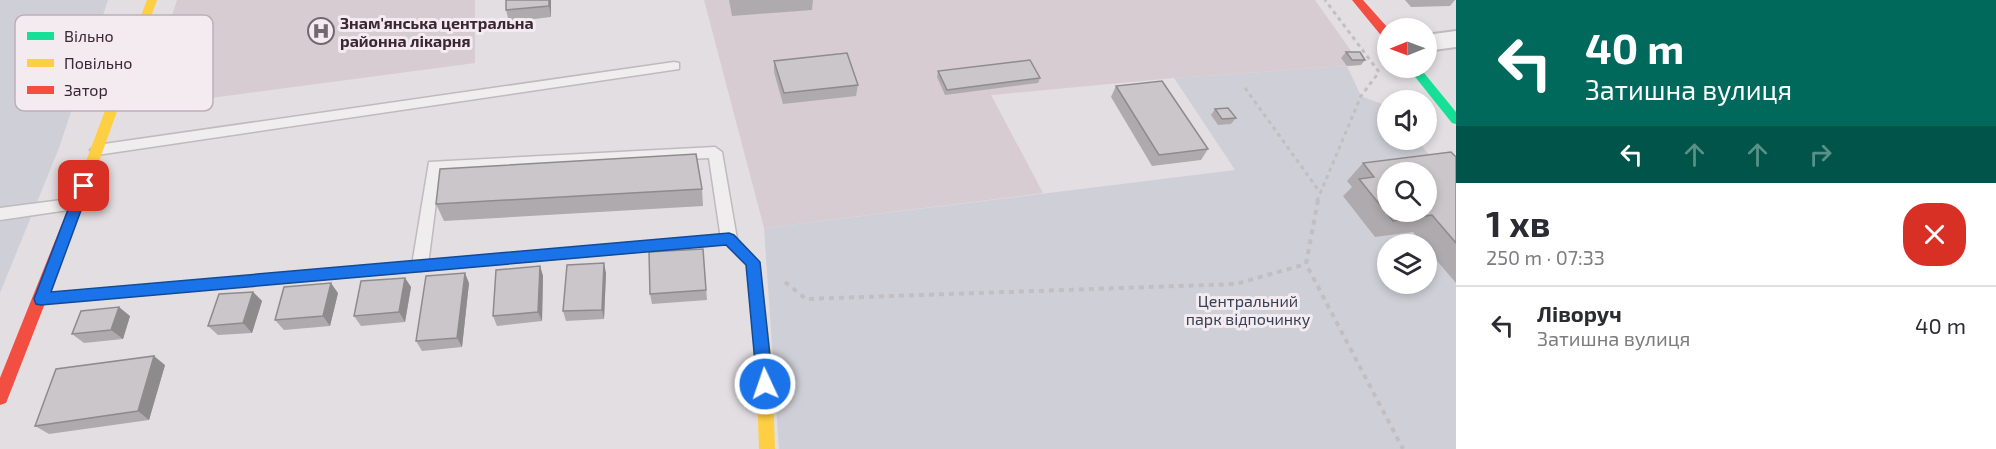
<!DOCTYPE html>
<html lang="uk">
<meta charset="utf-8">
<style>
body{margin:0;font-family:"Exo 2",sans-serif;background:#f7f7f7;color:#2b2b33;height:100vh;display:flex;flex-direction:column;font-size:22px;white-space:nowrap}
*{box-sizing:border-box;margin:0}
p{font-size:20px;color:#7c7c81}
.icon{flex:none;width:33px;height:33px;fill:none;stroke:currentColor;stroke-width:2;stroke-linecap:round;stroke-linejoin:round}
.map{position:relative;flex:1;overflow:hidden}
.drawer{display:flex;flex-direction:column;background:#fff;width:540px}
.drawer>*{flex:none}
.guide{background:#00695c;color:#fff;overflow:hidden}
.needle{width:39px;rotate:269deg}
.controls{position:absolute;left:1377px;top:18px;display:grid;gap:12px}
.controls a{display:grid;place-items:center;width:60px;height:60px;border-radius:50%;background:#fff;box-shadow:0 3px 9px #0003;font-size:30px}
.pin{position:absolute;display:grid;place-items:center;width:51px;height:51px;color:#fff;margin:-26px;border-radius:12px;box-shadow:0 3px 9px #0006}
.me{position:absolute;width:66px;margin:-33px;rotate:357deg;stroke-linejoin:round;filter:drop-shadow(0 0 4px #0008)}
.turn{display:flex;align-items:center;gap:21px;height:126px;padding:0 30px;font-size:27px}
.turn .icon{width:78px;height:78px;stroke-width:2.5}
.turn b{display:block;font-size:42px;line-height:51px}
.lanes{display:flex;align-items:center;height:57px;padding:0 30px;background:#0003;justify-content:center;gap:30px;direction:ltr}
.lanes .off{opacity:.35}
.round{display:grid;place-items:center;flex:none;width:63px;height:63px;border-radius:24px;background:#f7f7f7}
.overview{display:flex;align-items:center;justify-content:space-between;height:102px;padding:0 30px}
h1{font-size:36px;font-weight:700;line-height:45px}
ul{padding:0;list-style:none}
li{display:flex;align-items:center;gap:18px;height:78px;padding:0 30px;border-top:2px solid #e1e1e2}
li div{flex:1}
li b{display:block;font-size:22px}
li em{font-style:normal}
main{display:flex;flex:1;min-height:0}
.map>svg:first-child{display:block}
.built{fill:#d6ccd1}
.green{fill:#cfd0d7;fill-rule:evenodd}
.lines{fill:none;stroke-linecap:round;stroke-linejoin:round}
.lane-casing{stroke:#bfbabd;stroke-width:3}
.street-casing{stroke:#bfbabd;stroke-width:4}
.path-far1{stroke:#c2bec1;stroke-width:3;stroke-dasharray:4 4;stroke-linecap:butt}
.path{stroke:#c2bec1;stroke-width:4;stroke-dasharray:5 5;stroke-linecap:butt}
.lane{fill:#f0edef;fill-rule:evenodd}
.street{fill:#f0edef;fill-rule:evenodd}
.fast{fill:#16e098;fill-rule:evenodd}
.slow{fill:#ffcf43;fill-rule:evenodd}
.jam{fill:#f24e42;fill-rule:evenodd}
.wall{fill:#afaaad}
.shaded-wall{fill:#8e8b8d}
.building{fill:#cbc6c9;stroke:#8e8b8d;stroke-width:1.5;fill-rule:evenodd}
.route{fill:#1a73e8;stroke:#114b97;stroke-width:1.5}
.labels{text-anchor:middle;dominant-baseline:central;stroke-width:6;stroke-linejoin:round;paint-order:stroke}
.poi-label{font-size:16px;font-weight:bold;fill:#3a2731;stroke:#f3ebf0;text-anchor:start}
.park-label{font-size:16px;fill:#364154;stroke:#f3ebf0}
.key{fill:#f3ebf0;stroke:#bcb0b7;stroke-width:1.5}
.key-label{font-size:16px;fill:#3a2731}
</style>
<main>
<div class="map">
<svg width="1456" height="449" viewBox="0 0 1456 449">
<rect width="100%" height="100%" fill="#e3dee1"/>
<path class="built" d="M 177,0 L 475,0 L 475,63 L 143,107 Z
M 704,0 L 1315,0 L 1361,65 L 1174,78 L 991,95 L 1043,193 L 764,228 Z"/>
<path class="green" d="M 0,0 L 108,0 L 59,148 L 0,293 Z
M 1347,66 L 1361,96 L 1387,106 L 1388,140 L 1418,140 L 1447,180 L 1456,180 L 1456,449 L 779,449 L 764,228 L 1235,170 L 1174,78 ZM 1388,172 L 1426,172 L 1426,212 L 1388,212 ZM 1388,244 L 1426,244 L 1426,284 L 1388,284 Z"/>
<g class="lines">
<defs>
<path id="lane" d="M 674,62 L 679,63 L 679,69 L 97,155 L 90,150 L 97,145 Z
M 715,147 L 722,152 L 737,239 L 734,243 L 724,243 L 721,239 L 709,158 L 440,171 L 428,265 L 426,270 L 420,271 L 414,270 L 412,265 L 429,162 Z
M 77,198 L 82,200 L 84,204 L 82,208 L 0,220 L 0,208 Z"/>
<path id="street" d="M 1456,31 L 1456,47 L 1426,51 L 1426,35 Z"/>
</defs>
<use href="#lane" class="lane-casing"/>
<use href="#street" class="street-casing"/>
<path class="path-far1" d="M 1245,88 L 1319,191
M 1317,201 L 1361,96 L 1379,72 L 1325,0"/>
<path class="path" d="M 1318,200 L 1306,264 L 1403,449
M 785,282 L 806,299 L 1236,284 L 1306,264"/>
<use href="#lane" class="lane"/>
<use href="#street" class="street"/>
<path class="fast" d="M 1408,68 L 1420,68 L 1456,112 L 1456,124 L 1452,123 Z
M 695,236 L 700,238 L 702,242 L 700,246 L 695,248 L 294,283 L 289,281 L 287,277 L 289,273 L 294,271 Z"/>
<path class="slow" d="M 147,0 L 157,0 L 83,206 L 81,210 L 71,210 L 69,206 Z
M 729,233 L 734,235 L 760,262 L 772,362 L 775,449 L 759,449 L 756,362 L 746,264 L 726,245 L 695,248 L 690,246 L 688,242 L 690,238 L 695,236 Z
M 294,271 L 299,273 L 301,277 L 299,281 L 294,283 L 41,305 L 36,303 L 34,299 L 36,295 L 41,293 Z"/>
<path class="jam" d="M 1352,0 L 1363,0 L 1388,28 L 1388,40 L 1384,39 Z
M 76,201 L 81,202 L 83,206 L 8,398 L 6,403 L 0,405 L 0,378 L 69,206 L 71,202 Z"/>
</g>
<path class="wall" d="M 551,0 L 551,17 L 509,22 L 506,10 Z
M 729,0 L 813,0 L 812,10 L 732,16 Z
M 1405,0 L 1455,0 L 1450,6 L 1411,7 Z
M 1346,52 L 1365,60 L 1361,65 L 1347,66 L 1341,58 Z
M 774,61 L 858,85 L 856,96 L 783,104 L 774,72 Z
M 938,71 L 1040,78 L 1038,83 L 945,95 L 937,77 Z
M 1116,86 L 1208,149 L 1201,160 L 1152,166 L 1111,97 Z
M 1215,109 L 1236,118 L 1231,124 L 1218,125 L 1211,115 Z
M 1456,157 L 1456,283 L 1426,248 L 1426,244 L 1424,244 L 1413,232 L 1375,237 L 1343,196 L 1352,187 L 1347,181 L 1363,163 Z
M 702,189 L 703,206 L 444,221 L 436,204 Z
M 703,249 L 707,300 L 652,304 L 650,294 Z
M 540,266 L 543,276 L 542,321 L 497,326 L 493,316 Z
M 606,273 L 604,319 L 566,321 L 563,311 Z
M 405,278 L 411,287 L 405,322 L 361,326 L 354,316 Z
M 469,283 L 462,347 L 422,351 L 416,341 Z
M 253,292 L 262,301 L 252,333 L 218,335 L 208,326 Z
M 338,293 L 330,326 L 284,330 L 275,320 Z
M 130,316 L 123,339 L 84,343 L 72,334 Z
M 165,365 L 149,420 L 49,434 L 35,426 Z"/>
<path class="shaded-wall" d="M 549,0 L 551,0 L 551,17 L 549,6 Z
M 604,263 L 606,273 L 604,319 L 602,310 Z
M 540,266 L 543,276 L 542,321 L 538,312 Z
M 465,273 L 469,283 L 462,347 L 457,338 Z
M 405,278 L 411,287 L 405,322 L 399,312 Z
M 331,283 L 338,293 L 330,326 L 323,316 Z
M 253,292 L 262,301 L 252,333 L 243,323 Z
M 119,307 L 130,316 L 123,339 L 111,330 Z
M 154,356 L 165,365 L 149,420 L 138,411 Z"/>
<path class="building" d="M 506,0 L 549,0 L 549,6 L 506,10 Z
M 1346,52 L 1360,52 L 1365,60 L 1352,60 Z
M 847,53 L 858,85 L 784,93 L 774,61 Z
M 1030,60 L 1040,78 L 947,90 L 938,71 Z
M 1162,81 L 1208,149 L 1159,155 L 1116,86 Z
M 1228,108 L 1236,118 L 1222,119 L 1215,109 Z
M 1451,152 L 1456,157 L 1456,243 L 1432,215 L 1393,221 L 1359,179 L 1374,177 L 1363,163 ZM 1388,172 L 1426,172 L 1426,212 L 1388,212 Z
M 696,154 L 702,189 L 436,204 L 440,169 Z
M 703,249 L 706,290 L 650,294 L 649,252 Z
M 604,263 L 602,310 L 563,311 L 567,265 Z
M 540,266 L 538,312 L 493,316 L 496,270 Z
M 465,273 L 457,338 L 416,341 L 426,276 Z
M 405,278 L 399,312 L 354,316 L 361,281 Z
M 331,283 L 323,316 L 275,320 L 284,287 Z
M 253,292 L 243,323 L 208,326 L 219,294 Z
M 119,307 L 111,330 L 72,334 L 81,311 Z
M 154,356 L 138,411 L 35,426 L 56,369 Z"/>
<path class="route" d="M 84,181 L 90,186 L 51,292 L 729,233 L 734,235 L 760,262 L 773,384 L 770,389 L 765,391 L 759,389 L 757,384 L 746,265 L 726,245 L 41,305 L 36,304 L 34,299 L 77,186 Z"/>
<defs>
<symbol id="hospital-ring" viewBox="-11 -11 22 22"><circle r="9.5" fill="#f3ebf0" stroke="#75676f" stroke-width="1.5"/><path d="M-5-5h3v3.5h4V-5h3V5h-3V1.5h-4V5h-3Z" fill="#75676f"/></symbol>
</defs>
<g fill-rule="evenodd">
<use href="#hospital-ring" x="306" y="16" width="30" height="30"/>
</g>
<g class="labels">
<g class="poi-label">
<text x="340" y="22">Знам'янська центральна<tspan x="340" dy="18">районна лікарня</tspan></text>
</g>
<g class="park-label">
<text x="1248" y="300">Центральний<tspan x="1248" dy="18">парк відпочинку</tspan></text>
</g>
</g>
<rect x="15" y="15" width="198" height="96" rx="9" class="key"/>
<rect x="27" y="32" width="27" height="8" fill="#16e098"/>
<rect x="27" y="59" width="27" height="8" fill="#ffcf43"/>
<rect x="27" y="86" width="27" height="8" fill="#f24e42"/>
<g class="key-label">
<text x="64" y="42">Вільно</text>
<text x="64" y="69">Повільно</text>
<text x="64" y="96">Затор</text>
</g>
</svg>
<div class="controls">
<a><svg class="needle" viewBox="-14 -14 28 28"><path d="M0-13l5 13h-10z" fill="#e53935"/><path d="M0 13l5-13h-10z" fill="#7c7c81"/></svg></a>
<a><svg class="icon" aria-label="sound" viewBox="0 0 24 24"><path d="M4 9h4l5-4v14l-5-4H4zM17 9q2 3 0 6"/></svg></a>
<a><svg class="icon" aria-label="search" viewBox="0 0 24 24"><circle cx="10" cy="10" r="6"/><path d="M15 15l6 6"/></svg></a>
<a><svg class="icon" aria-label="layers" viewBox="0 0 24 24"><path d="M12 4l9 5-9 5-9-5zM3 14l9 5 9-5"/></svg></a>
</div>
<div class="pin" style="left:84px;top:186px;background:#d93025"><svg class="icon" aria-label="arrive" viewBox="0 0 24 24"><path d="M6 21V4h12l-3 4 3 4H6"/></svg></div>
<svg class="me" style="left:765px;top:384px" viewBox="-20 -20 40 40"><circle r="17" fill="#1a73e8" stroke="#fff" stroke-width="3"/><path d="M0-11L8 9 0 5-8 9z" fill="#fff"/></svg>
</div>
<section class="drawer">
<div class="guide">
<div class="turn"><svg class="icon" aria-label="left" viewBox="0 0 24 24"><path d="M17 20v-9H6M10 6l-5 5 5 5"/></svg><div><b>40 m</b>Затишна вулиця</div></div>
<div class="lanes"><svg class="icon" aria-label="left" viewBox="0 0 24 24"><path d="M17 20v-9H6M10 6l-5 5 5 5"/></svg><svg class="icon off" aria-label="ahead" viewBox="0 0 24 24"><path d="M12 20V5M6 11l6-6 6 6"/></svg><svg class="icon off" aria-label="ahead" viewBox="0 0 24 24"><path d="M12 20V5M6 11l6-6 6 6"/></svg><svg class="icon off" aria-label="right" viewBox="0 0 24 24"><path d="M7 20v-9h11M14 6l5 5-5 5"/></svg></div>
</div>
<div class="overview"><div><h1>1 хв</h1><p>250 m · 07:33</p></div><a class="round" style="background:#d93025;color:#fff"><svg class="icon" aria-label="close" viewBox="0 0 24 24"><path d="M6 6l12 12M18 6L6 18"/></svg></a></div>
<ul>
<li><svg class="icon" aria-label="left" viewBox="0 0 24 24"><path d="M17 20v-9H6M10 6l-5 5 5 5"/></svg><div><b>Ліворуч</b><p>Затишна вулиця</p></div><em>40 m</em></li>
</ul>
</section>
</main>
